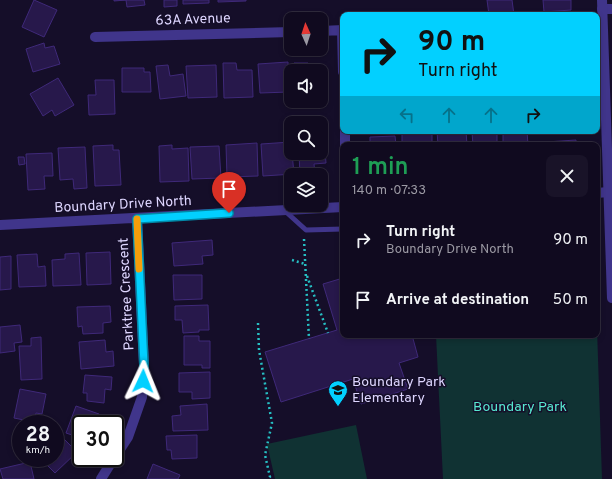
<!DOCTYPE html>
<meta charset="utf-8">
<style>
body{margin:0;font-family:Overpass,sans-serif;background:#191328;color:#f1f3f6;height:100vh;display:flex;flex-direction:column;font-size:15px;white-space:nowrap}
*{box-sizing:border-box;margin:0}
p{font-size:13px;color:#9c9aa4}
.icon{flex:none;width:22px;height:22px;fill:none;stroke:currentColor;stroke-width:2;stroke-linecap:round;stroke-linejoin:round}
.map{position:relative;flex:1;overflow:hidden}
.panel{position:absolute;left:340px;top:142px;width:260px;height:196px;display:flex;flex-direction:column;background:#100a1f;border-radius:8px;box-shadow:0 2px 6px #0003,0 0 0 1px #302b3d}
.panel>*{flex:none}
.hud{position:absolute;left:340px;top:12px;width:260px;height:122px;border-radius:8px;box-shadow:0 2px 6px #0003,0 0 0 1px #302b3d;background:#02d0ff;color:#111;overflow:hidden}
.needle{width:26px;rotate:357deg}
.controls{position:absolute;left:284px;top:12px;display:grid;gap:8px}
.controls a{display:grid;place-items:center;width:44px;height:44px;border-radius:8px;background:#100a1f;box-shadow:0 2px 6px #0003,0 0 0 1px #302b3d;font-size:20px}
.speed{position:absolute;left:12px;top:415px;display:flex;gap:8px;font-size:20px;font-weight:700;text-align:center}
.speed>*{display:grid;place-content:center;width:52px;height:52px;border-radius:50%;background:#100a1f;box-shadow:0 2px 6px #0003,0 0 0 1px #302b3d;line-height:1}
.speed small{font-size:10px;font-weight:400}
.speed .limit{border:2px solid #111;border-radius:6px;background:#fff;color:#111}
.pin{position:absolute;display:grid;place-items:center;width:34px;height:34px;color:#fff;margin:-41px -17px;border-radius:50% 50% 50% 0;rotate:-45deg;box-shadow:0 0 4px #0007}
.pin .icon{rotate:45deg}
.me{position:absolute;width:44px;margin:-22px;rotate:2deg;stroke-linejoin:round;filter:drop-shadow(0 0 3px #0008)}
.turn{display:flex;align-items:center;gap:14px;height:84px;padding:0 12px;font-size:18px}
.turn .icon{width:52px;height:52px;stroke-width:2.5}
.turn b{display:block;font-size:28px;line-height:34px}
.lanes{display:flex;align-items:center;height:38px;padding:0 12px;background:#0003;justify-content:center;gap:20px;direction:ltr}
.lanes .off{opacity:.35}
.round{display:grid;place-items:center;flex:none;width:42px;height:42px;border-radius:8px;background:#191328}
.overview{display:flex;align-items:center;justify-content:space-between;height:68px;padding:0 12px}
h1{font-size:24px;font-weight:600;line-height:30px;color:#1e9e55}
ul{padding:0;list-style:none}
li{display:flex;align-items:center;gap:12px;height:60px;padding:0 12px}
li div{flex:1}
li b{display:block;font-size:15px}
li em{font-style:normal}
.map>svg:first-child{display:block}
.green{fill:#103233}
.building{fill:#27184b;stroke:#3f2979}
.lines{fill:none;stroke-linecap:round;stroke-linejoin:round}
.path{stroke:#26bfc3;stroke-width:2.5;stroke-dasharray:2 3;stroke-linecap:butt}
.service{stroke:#40358b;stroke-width:5}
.minor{stroke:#40358b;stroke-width:10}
.tertiary{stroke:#40358b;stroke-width:10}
.route-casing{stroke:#0187a6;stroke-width:10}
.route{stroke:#02d0ff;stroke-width:7}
.slow{stroke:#f59e0b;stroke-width:7}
.labels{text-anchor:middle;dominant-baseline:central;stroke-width:3;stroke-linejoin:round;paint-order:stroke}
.street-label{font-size:14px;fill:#ded6ff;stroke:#150e29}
.poi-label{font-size:14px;fill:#ded6ff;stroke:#150e29;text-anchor:start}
.park-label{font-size:14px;fill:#58e9d1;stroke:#150e29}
</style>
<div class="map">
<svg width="612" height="479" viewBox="0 0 612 479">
<rect width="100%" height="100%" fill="#150e29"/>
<path class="green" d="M 597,328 L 602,479 L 443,479 L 436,335 L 597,335 Z
M 356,425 L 367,479 L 275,479 L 267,444 Z"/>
<path class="building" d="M 34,0 L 57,10 L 44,37 L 22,27 Z
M 114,0 L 144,0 L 145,5 L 127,7 L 126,0 L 114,1 Z
M 164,0 L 177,0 L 177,6 L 164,7 Z
M 183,0 L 209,0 L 209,3 L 183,4 Z
M 218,0 L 246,0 L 246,1 L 218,2 Z
M 487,0 L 512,0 L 514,15 L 489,15 Z
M 543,0 L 571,0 L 571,10 L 544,12 Z
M 44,43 L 45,48 L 54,46 L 60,64 L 33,72 L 26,49 Z
M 288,62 L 289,92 L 260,93 L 258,64 Z
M 223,63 L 236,63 L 237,70 L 252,70 L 253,97 L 224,98 Z
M 294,63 L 308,63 L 309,71 L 294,71 Z
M 168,65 L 170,76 L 183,74 L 186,96 L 160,99 L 156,66 Z
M 216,65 L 217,97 L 188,98 L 186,66 Z
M 122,68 L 144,68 L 144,72 L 150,72 L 151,92 L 122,92 Z
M 58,78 L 74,105 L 55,116 L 52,110 L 43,116 L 30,94 Z
M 95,80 L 114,80 L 115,114 L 89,115 L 88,95 L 96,95 Z
M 437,131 L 466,131 L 467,145 L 438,145 Z
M 497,131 L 497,145 L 473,145 L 472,132 Z
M 503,131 L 527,131 L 528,145 L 503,145 Z
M 402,134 L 432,134 L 432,145 L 402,145 Z
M 395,136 L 396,145 L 370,145 L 370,137 Z
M 321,139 L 324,139 L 326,163 L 314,164 L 315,175 L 300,175 L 299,153 L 321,153 Z
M 576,140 L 576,145 L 546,145 L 546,142 Z
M 291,142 L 294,174 L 263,176 L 261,144 Z
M 257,143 L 258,176 L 227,177 L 226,145 Z
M 113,145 L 113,150 L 119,150 L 121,185 L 95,186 L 93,146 Z
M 172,145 L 172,149 L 188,148 L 189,181 L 160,182 L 159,146 Z
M 219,146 L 221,178 L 192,179 L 190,147 Z
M 85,147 L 87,188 L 74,189 L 73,179 L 60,180 L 58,148 Z
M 52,153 L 53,176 L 44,176 L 45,189 L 28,190 L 26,154 Z
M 18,157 L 24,157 L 25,164 L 19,165 Z
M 212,240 L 213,255 L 202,256 L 203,264 L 174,266 L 172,243 Z
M 110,252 L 111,284 L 87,285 L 86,253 Z
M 79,253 L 81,285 L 53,286 L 52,260 L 65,259 L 65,254 Z
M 37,254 L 38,267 L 45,266 L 46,286 L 19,287 L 17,255 Z
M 11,256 L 11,289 L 0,290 L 0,257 Z
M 173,275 L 202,275 L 202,299 L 174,300 Z
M 343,278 L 343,335 L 412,335 L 418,357 L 399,363 L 408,389 L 361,404 L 353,379 L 281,402 L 265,352 L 337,330 L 323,284 Z
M 208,305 L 209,330 L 199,330 L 199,332 L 183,333 L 182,320 L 175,320 L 175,306 Z
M 110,306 L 111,322 L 103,323 L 103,333 L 83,334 L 82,326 L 78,327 L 77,307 Z
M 20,325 L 22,342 L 14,343 L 15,351 L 0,353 L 0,327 Z
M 184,336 L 199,336 L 199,341 L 210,341 L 210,368 L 202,368 L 202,365 L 184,365 Z
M 41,337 L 42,379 L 21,380 L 19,346 L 31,346 L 31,338 Z
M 105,340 L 106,352 L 113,351 L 114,366 L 81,369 L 79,342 Z
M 210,372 L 210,398 L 192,399 L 192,392 L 179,392 L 179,373 Z
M 85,375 L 112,377 L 111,390 L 105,389 L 104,403 L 87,401 L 87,393 L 83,393 Z
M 20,389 L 46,394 L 42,414 L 36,413 L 34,422 L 14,418 Z
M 207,404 L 208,430 L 173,431 L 172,416 L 181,415 L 180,406 Z
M 76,406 L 99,414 L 96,424 L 81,424 L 81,438 L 66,433 Z
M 59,434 L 77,452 L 55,473 L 40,458 L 55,458 L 55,439 Z
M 197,435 L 197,458 L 172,459 L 171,450 L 167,450 L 166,436 Z
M 30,462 L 34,479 L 3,479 L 0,469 Z
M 153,464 L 180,475 L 178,479 L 147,479 Z"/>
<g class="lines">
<path class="path" d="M 304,239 L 309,339
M 292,260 L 305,264
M 307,276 L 328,333
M 258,323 L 259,350 L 272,423 L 265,455 L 270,477 L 269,479"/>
<path class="service" d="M 285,211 L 306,230 L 343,229"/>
<path class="minor" d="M 602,9 L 612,9
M 342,30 L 343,72
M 321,31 L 343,30
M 95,37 L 291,32
M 345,131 L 345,145
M 597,193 L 608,192
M 0,225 L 343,207
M 115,457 L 128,437 L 142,397 L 144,365 L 137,219
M 101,479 L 114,458"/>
<path class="tertiary" d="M 602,0 L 612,298"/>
</g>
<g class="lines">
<defs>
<path id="route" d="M 143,381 L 144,365 L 137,219 L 229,213"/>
</defs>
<use href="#route" class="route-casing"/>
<use href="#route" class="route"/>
<path class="slow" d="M 137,219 L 139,269"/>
</g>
<defs>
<symbol id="school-pin" viewBox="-11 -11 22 30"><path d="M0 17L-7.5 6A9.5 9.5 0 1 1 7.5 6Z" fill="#02d0ff" stroke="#150e29"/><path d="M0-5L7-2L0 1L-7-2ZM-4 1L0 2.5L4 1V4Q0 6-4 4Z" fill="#111"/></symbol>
</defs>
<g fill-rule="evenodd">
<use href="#school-pin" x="327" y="379" width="22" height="30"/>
</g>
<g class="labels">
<g class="street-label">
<text transform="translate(193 20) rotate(-2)">63A Avenue</text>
<text transform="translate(123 205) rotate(-3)">Boundary Drive North</text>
<text transform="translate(127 294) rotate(-93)">Parktree Crescent</text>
</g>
<g class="poi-label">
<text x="352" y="382">Boundary Park<tspan x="352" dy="16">Elementary</tspan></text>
</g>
<g class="park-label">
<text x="520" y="407">Boundary Park</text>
</g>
</g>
</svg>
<div class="controls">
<a><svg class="needle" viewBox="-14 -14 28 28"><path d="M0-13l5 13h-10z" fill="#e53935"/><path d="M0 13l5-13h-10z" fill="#9c9aa4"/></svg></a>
<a><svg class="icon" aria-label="sound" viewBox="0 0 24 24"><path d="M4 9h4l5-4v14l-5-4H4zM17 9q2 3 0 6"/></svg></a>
<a><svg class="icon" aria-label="search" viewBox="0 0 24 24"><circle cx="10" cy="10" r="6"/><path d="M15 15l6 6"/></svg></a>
<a><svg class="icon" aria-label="layers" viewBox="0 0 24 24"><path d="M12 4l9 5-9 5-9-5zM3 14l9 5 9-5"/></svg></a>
</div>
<div class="speed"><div>28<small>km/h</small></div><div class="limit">30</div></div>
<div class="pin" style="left:229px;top:213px;background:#d93025"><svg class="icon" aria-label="arrive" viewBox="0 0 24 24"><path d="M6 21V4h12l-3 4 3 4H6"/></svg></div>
<svg class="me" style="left:143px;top:381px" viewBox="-20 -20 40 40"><path d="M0-17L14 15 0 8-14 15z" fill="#02d0ff" stroke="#fff" stroke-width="4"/></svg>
<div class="hud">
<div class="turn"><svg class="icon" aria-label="right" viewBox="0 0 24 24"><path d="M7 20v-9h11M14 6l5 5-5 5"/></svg><div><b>90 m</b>Turn right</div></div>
<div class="lanes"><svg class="icon off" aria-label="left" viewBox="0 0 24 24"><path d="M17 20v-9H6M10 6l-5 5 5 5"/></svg><svg class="icon off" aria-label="ahead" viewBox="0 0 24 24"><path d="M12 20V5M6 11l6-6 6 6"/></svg><svg class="icon off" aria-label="ahead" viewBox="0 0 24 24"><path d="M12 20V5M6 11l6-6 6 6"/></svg><svg class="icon" aria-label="right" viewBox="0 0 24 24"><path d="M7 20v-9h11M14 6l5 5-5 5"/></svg></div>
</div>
<section class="panel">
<div class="overview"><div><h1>1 min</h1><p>140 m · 07:33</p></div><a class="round"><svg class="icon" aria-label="close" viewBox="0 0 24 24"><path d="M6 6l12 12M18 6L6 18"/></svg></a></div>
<ul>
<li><svg class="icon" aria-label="right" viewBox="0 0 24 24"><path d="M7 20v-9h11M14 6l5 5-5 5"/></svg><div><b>Turn right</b><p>Boundary Drive North</p></div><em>90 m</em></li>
<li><svg class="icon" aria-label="arrive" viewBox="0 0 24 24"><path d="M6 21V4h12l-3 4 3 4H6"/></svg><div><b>Arrive at destination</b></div><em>50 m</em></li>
</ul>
</section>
</div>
